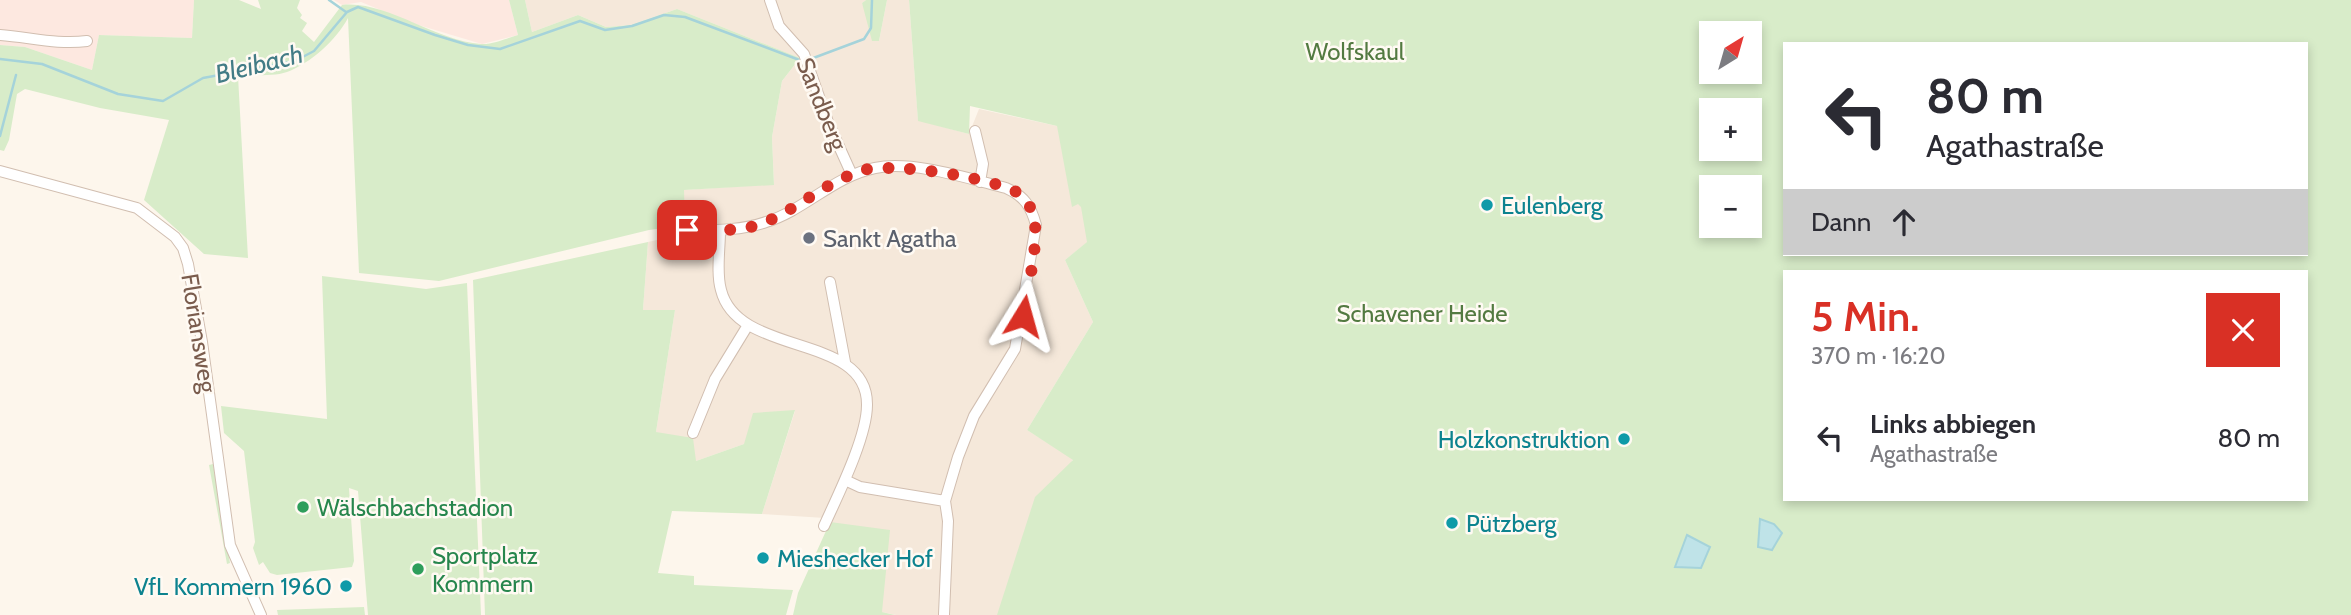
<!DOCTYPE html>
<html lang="de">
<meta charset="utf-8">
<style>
body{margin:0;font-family:Cabin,sans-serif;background:#f2f2f3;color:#2b2b33;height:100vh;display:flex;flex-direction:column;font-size:26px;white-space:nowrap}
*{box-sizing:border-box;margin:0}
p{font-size:23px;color:#7c7c81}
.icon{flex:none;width:38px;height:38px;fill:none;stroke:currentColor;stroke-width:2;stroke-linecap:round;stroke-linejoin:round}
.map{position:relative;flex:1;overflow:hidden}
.panel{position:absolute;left:1783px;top:270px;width:525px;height:231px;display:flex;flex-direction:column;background:#fff;border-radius:0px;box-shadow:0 4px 10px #0003}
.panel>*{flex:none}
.guide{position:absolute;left:1783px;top:42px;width:525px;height:214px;border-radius:0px;box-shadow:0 4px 10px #0003;background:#fff;color:#2b2b33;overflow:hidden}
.needle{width:46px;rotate:37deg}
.buttons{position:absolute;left:1699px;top:21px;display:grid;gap:14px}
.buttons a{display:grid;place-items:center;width:63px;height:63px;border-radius:0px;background:#fff;box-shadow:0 4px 10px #0003;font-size:35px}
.pin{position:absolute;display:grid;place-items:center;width:60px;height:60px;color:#fff;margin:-30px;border-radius:14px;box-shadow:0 4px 10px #0006}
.me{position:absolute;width:77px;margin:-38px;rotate:8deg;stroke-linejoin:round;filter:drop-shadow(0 0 5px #0008)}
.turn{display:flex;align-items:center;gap:24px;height:147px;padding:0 28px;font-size:32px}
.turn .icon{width:91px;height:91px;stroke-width:2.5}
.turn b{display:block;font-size:49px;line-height:60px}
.then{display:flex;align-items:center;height:66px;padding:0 28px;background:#0003;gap:14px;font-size:26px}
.round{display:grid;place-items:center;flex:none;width:74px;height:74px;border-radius:0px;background:#f2f2f3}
.headline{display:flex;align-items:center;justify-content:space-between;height:119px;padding:0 28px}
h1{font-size:42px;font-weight:600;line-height:52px;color:#d93025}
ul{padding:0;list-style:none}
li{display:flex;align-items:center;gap:21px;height:98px;padding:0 28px}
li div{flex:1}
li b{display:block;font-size:26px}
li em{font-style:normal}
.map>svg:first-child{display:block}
.residential{fill:#f5e8da}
.commercial{fill:#fde8e0}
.green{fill:#d8ecc9;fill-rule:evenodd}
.water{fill:#bfe3e8;stroke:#a5d3da;stroke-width:2}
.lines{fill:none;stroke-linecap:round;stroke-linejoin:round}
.stream{stroke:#a5d3da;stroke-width:2.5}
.street-casing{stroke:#d1beb0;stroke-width:12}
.street{stroke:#fff;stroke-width:10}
.route{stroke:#d93025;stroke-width:12;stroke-dasharray:0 21.6}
.culture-dot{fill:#0f9aa8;stroke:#fffaf3;stroke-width:2.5}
.worship-dot{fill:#6b7280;stroke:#fffaf3;stroke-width:2.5}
.leisure-dot{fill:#2e9e5b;stroke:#fffaf3;stroke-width:2.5}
.labels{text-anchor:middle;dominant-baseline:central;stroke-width:5;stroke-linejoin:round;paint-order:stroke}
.park-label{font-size:24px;fill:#537a41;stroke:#fffaf3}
.street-label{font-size:24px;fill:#7a5c4d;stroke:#fffaf3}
.culture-label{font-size:24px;fill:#0d838f;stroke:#fffaf3;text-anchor:start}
.worship-label{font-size:24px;fill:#5b616d;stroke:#fffaf3;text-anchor:start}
.leisure-label{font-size:24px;fill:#27864d;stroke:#fffaf3;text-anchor:start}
.water-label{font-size:26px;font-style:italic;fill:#437c86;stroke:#fffaf3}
</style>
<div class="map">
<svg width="2351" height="615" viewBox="0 0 2351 615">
<rect width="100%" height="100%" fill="#fdf6ec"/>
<path class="residential" d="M 525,0 L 866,0 L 862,3 L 879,41 L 887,0 L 909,0 L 918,120 L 969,134 L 979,109 L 1057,126 L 1109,225 L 1065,260 L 1093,322 L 1027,430 L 1073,459 L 998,615 L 896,615 L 882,612 L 830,522 L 825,518 L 762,514 L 795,411 L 744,444 L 696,461 L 656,432 L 675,310 L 643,310 L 648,242 L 684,234 L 684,190 L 774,184 L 772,137 L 782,81 L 800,58 L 677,9 L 631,25 L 606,27 L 578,15 L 532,32 Z"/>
<path class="commercial" d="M 0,0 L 194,0 L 192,38 L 99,35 L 92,70 L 25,47 L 0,45 Z
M 334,0 L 509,0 L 518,35 L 482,44 L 415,24 L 361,2 L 342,5 Z"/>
<path class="green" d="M 194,0 L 239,0 L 261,9 L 258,0 L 300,0 L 297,8 L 302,15 L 300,18 L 307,23 L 302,31 L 314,42 L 342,5 C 386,0 435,41 481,44 C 492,45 507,38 518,35 L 509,0 L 525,0 L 532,32 L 578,15 L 606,27 L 631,25 L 677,9 L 800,58 L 782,81 L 772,137 L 774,185 L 684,190 L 685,225 L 649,230 L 439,281 L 359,273 L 348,18 C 336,40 311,63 287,72 C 273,77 253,74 238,76 L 248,258 L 204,254 L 144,200 L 169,120 L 100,108 L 25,89 L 17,94 L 9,140 L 4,151 L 0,150 L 0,45 L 25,47 L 92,70 L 99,35 L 192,38 Z
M 866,0 L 887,0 L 879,41 L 872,41 L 862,3 Z
M 909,0 L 2351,0 L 2351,615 L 997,615 L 1035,497 L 1073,460 L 1027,430 L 1093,322 L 1065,260 L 1087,242 L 1081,207 L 1078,204 L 1072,207 L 1057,126 L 970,106 L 969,134 L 918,121 ZM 1712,33 L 1750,33 L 1750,72 L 1712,72 ZM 1785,44 L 2306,44 L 2306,254 L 1785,254 ZM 1712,110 L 1750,110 L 1750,149 L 1712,149 ZM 1712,187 L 1750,187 L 1750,226 L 1712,226 ZM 1785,271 L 2306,271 L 2306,499 L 1785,499 Z
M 648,242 L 643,310 L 675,310 L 656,432 L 693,438 L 696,461 L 744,444 L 753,413 L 795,410 L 762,514 L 672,511 L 658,573 L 694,576 L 694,585 L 793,590 L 786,615 L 485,615 L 473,280 Z
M 322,276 L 426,289 L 467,283 L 481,615 L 368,615 L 358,491 L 349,488 L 354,561 L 352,567 L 277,575 L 270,573 L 263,562 L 259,565 L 253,548 L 255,542 L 244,451 L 224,433 L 221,406 L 327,419 Z
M 213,464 L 230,563 L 227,564 L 209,465 Z
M 830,522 L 890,530 L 882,612 L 895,615 L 793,615 L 798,593 Z
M 364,607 L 365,615 L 278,615 L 277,610 Z"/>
<path class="water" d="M 1760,519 L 1774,524 L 1782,533 L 1772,550 L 1758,547 Z
M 1687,535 L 1710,547 L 1701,568 L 1675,567 Z"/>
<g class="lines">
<path class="stream" d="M 329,0 L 346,12
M 0,59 L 42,64 L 118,94 L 163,101 L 203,78 L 295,61 L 314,51 L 347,12 L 358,7 L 435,35 L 468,45 L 500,49 L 580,21 L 605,30 L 632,26 L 664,15 L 685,17 L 802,61
M 808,60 L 864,39 L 871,28 L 872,0
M 0,136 L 16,75"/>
<defs>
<path id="street" d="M 770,0 L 779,26 L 804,54 L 828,122 L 852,175
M 0,35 C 29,37 58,45 87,41
M 975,131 L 983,164 L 980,182
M 0,171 L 137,208 L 175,237 L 183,248 L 188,264 L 202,342 L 230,545 L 261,615
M 687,230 C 714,230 740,231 766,222 C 805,210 834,176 875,168 C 912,160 970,179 1006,188 C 1024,196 1031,206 1036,225 L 1015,349 L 974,416 L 958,457 L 945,501 L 948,521 L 944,614
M 720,231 C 720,249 716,273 721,290 C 738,358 868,332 867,405 C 867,437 838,495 824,526
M 830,282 L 845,362
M 693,433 L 715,379 L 748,325
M 845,480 L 860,487 L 945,501"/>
</defs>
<use href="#street" class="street-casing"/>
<use href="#street" class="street"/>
</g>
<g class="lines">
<path class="route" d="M 687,230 C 714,230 745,233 770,220 C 802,205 830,180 864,170 C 891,162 997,178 1020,194 C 1024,198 1030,206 1032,211 C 1042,235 1027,289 1023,316"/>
</g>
<g class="culture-dot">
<circle cx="1487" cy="205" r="7"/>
<circle cx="1624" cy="439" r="7"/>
<circle cx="1452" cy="523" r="7"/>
<circle cx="763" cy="558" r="7"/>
<circle cx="346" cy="586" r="7"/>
</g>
<circle class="worship-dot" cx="809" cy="238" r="7"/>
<g class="leisure-dot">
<circle cx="303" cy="507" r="7"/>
<circle cx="418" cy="569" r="7"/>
</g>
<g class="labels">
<g class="park-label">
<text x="1355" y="51">Wolfskaul</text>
<text x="1422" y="313">Schavener Heide</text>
</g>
<g class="street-label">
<text transform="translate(822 104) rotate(68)">Sandberg</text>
<text transform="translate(199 333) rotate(81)">Floriansweg</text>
</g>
<g class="culture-label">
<text x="1501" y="205">Eulenberg</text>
<text x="1610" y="439" text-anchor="end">Holzkonstruktion</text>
<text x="1466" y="523">Pützberg</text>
<text x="777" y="558">Mieshecker Hof</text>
<text x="332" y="586" text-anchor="end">VfL Kommern 1960</text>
</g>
<g class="worship-label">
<text x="823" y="238">Sankt Agatha</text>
</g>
<g class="leisure-label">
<text x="317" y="507">Wälschbachstadion</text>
<text x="432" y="555">Sportplatz<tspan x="432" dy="28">Kommern</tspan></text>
</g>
<g class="water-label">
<text transform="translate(259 64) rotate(-14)">Bleibach</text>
</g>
</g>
</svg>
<div class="buttons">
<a><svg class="needle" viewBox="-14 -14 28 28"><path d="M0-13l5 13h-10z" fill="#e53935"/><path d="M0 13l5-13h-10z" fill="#7c7c81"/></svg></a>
<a>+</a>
<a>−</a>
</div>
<div class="pin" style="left:687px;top:230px;background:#d93025"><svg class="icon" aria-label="arrive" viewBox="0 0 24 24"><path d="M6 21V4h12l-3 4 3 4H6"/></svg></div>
<svg class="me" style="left:1023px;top:316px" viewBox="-20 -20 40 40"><path d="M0-17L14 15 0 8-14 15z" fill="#d93025" stroke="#fff" stroke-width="4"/></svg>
<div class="guide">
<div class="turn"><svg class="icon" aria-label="left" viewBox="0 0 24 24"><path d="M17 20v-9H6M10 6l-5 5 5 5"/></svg><div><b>80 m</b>Agathastraße</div></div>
<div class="then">Dann<svg class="icon" aria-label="ahead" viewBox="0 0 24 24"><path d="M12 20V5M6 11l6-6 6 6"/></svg></div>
</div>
<section class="panel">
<div class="headline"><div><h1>5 Min.</h1><p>370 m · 16:20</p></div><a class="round" style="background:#d93025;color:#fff"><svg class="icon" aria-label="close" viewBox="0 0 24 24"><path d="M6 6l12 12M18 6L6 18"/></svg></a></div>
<ul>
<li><svg class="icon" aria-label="left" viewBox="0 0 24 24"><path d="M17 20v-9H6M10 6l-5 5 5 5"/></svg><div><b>Links abbiegen</b><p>Agathastraße</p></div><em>80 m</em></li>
</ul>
</section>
</div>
